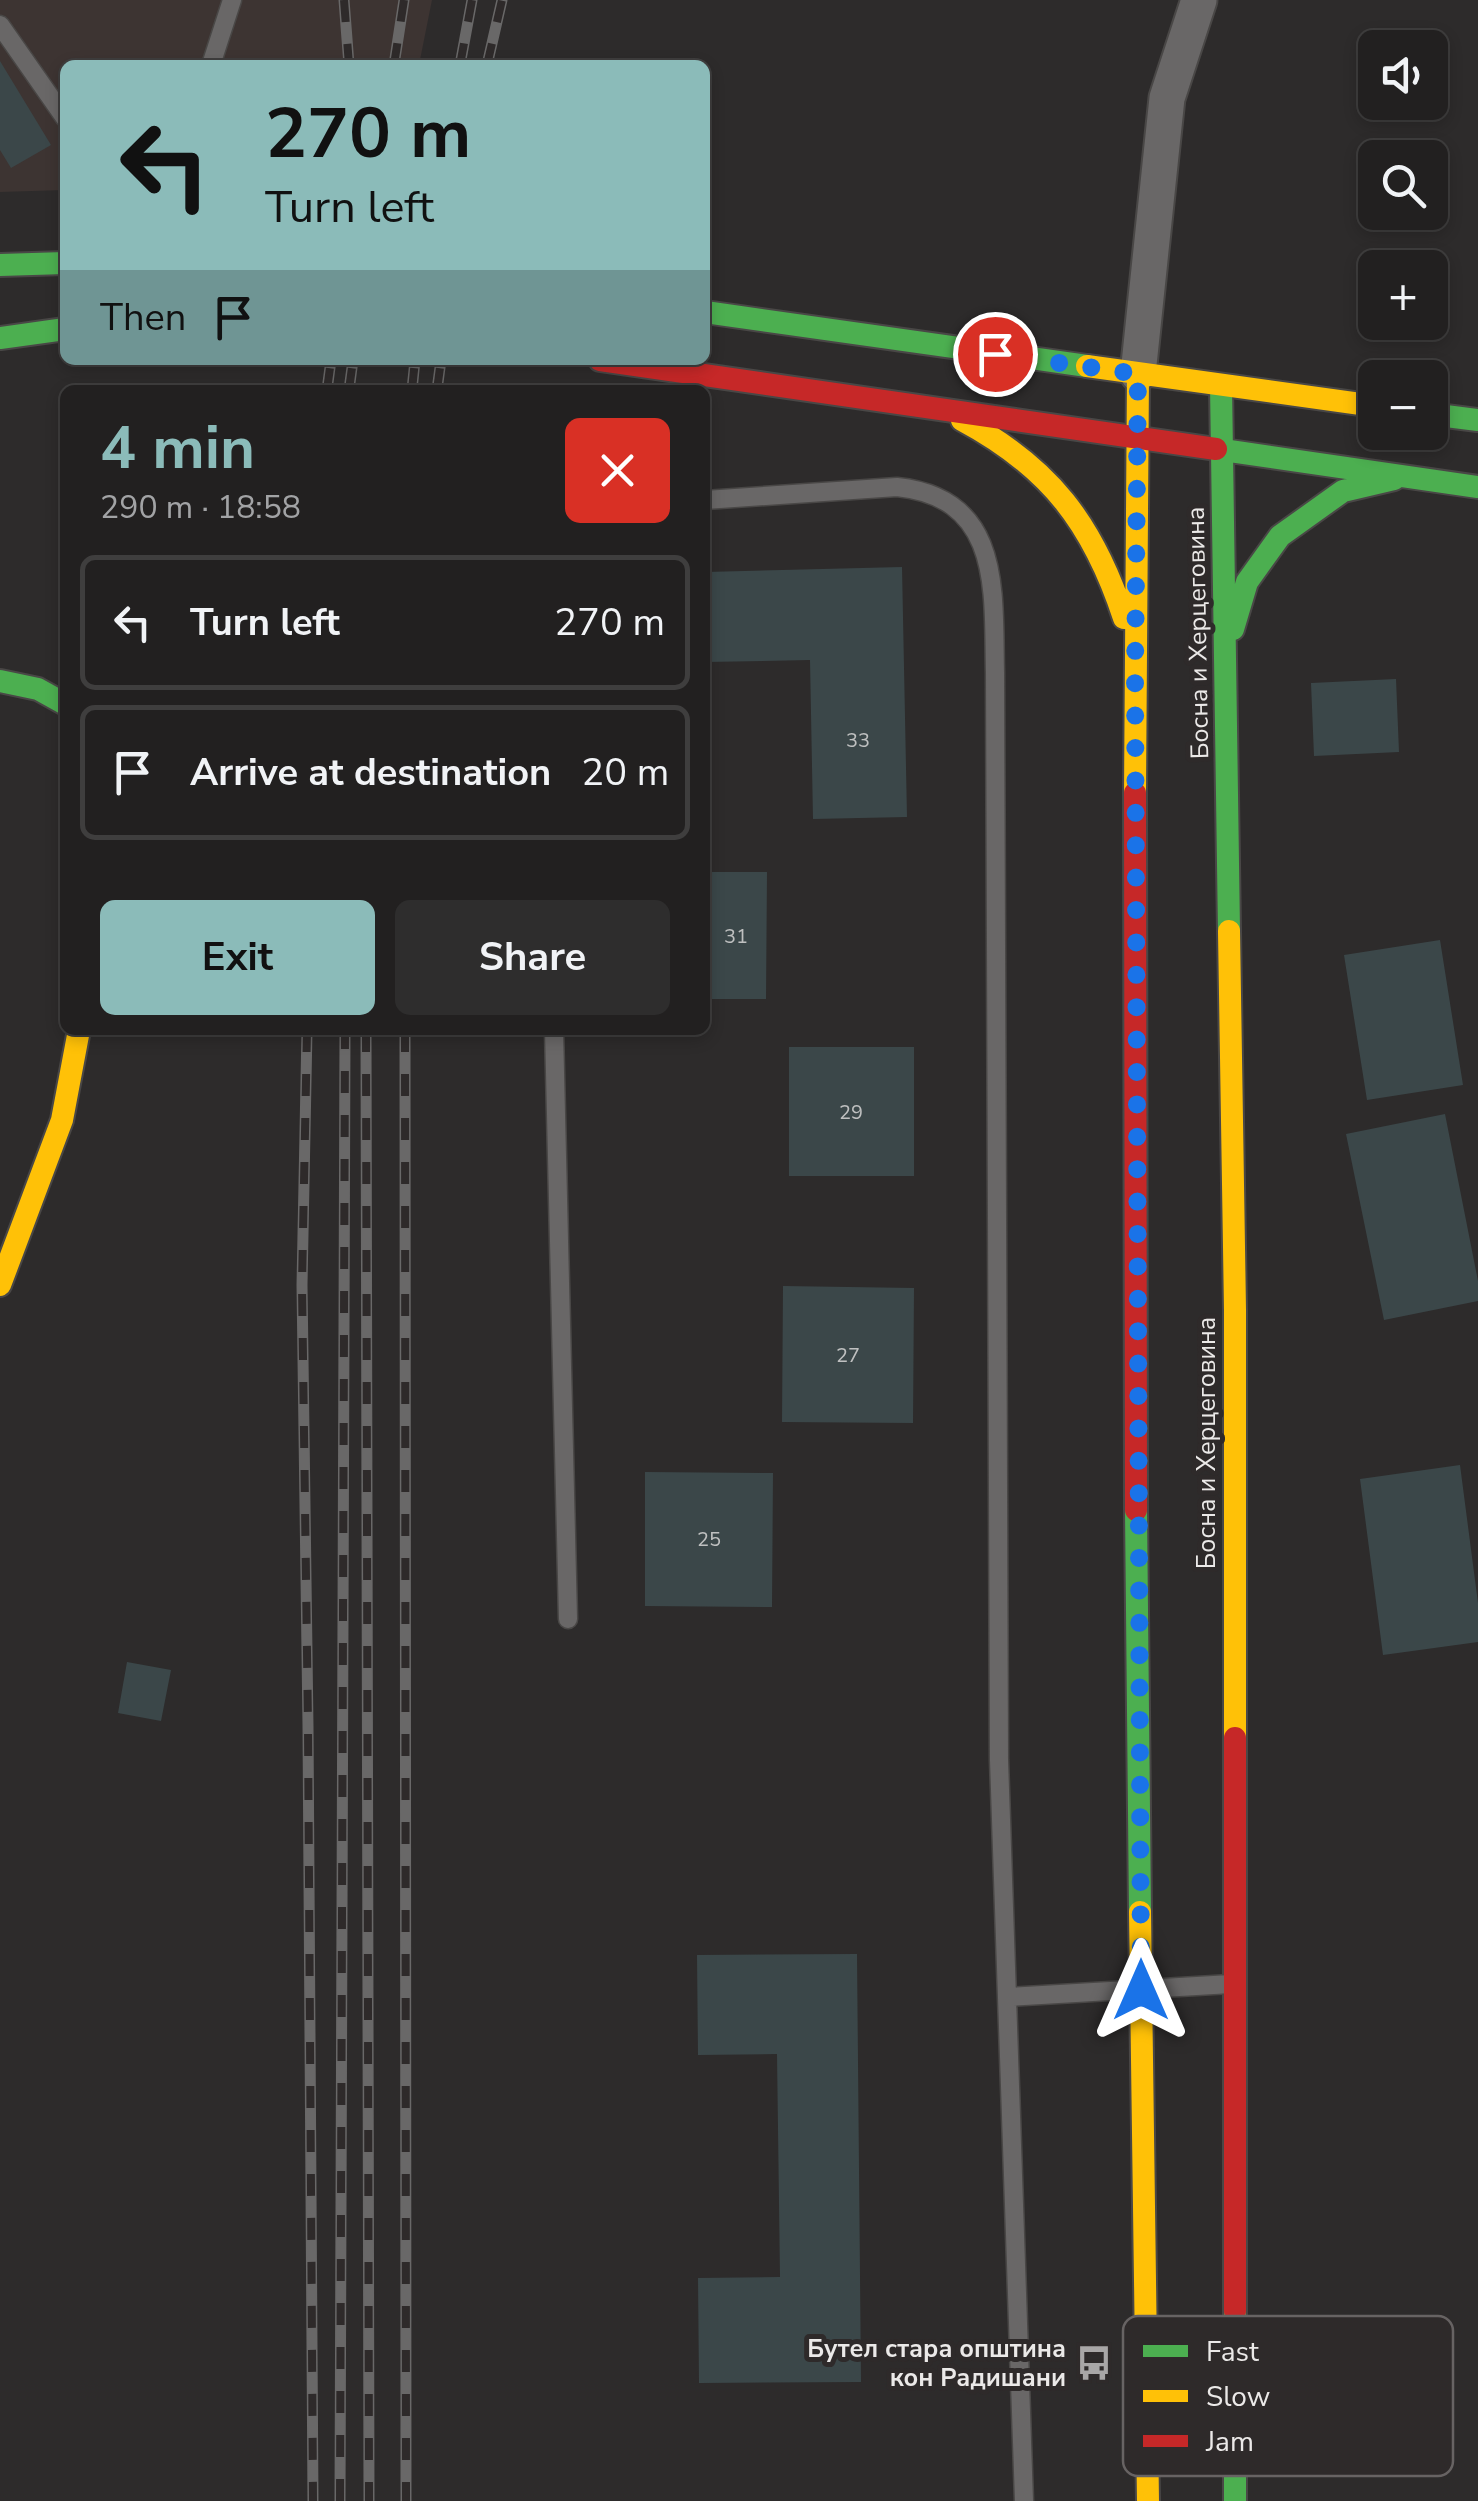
<!DOCTYPE html>
<meta charset="utf-8">
<style>
body{margin:0;font-family:"Nunito Sans",sans-serif;background:#2e2d2d;color:#f1f3f6;height:100vh;display:flex;flex-direction:column;font-size:38px;white-space:nowrap}
*{box-sizing:border-box;margin:0}
p{font-size:32px;color:#a2a3a5}
.icon{flex:none;width:55px;height:55px;fill:none;stroke:currentColor;stroke-width:2;stroke-linecap:round;stroke-linejoin:round}
.map{position:relative;flex:1;overflow:hidden}
.drawer{position:absolute;left:60px;top:385px;width:650px;height:650px;display:flex;flex-direction:column;background:#222020;border-radius:15px;box-shadow:0 5px 15px #0003,0 0 0 2px #3f3e3e}
.drawer>*{flex:none}
.guide{position:absolute;left:60px;top:60px;width:650px;height:305px;border-radius:15px;box-shadow:0 5px 15px #0003,0 0 0 2px #3f3e3e;background:#8bbbb9;color:#111;overflow:hidden}
.fabs{position:absolute;left:1358px;top:30px;display:grid;gap:20px}
.fabs a{display:grid;place-items:center;width:90px;height:90px;border-radius:15px;background:#222020;box-shadow:0 5px 15px #0003,0 0 0 2px #3f3e3e;font-size:50px}
.pin{position:absolute;display:grid;place-items:center;width:85px;height:85px;color:#fff;margin:-42px;border:5px solid #fff;border-radius:50%;box-shadow:0 2px 10px #0007}
.me{position:absolute;width:110px;margin:-55px;rotate:0deg;stroke-linejoin:round;filter:drop-shadow(0 0 8px #0008)}
.turn{display:flex;align-items:center;gap:35px;height:210px;padding:0 40px;font-size:45px}
.turn .icon{width:130px;height:130px;stroke-width:2.5}
.turn b{display:block;font-size:70px;line-height:85px}
.then{display:flex;align-items:center;height:95px;padding:0 40px;background:#0003;gap:20px;font-size:38px}
.round{display:grid;place-items:center;flex:none;width:105px;height:105px;border-radius:15px;background:#2e2d2d}
.head{display:flex;align-items:center;justify-content:space-between;height:170px;padding:0 40px}
h1{font-size:60px;font-weight:700;line-height:75px;color:#8bbbb9}
.action{display:flex;gap:20px;margin-top:auto;padding:20px 40px}
.action a{flex:1;height:115px;border-radius:15px;background:#8bbbb9;color:#111;font-size:40px;font-weight:700;line-height:115px;text-align:center}
.action a+a{background:#2e2d2d;color:#f1f3f6}
ul{padding:0;list-style:none}
li{display:flex;align-items:center;gap:30px;height:135px;margin:0 20px 15px;padding:0 20px;border:5px solid #3f3e3e;border-radius:15px}
li div{flex:1}
li b{display:block;font-size:38px}
li em{font-style:normal}
.map>svg:first-child{display:block}
.built{fill:#3d3432}
.building{fill:#3b4749}
.lines{fill:none;stroke-linecap:round;stroke-linejoin:round}
.lane-casing{stroke:#494746;stroke-width:21}
.street-casing{stroke:#494746;stroke-width:39}
.fast-casing{stroke:#494746;stroke-width:26}
.slow-casing{stroke:#494746;stroke-width:26}
.jam-casing{stroke:#494746;stroke-width:26}
.lane{stroke:#696767;stroke-width:18}
.street{stroke:#696767;stroke-width:35}
.fast{stroke:#4caf50;stroke-width:22}
.slow{stroke:#ffc107;stroke-width:22}
.jam{stroke:#c62828;stroke-width:22}
.rail-casing{stroke:#696868;stroke-width:11}
.rail{stroke:#2e2a2a;stroke-width:8;stroke-dasharray:22;stroke-linecap:butt}
.route{stroke:#1a73e8;stroke-width:18;stroke-dasharray:0 32.4}
.labels{text-anchor:middle;dominant-baseline:central;stroke-width:10;stroke-linejoin:round;paint-order:stroke}
.number-label{font-size:20px;fill:#bfc0c0}
.street-label{font-size:25px;fill:#ebe9e8;stroke:#2e2a2a}
.poi-label{font-size:25px;font-weight:bold;fill:#ebe9e8;stroke:#2e2a2a;text-anchor:end}
.key{fill:#2e2a2a;stroke:#676363;stroke-width:2.5}
.key-label{font-size:28px;fill:#ebe9e8}
</style>
<div class="map">
<svg width="1478" height="2501" viewBox="0 0 1478 2501">
<rect width="100%" height="100%" fill="#2d2b2b"/>
<path class="built" d="M 0,0 L 432,0 L 419,65 L 65,65 L 65,190 L 0,192 Z"/>
<path class="building" d="M 0,61 L 51,145 L 11,168 L 0,150 Z
M 902,567 L 907,817 L 813,819 L 810,660 L 705,662 L 705,572 Z
M 1396,679 L 1399,752 L 1314,756 L 1311,683 Z
M 705,872 L 767,872 L 766,999 L 705,999 Z
M 1440,940 L 1463,1085 L 1367,1100 L 1344,955 Z
M 789,1047 L 914,1047 L 914,1176 L 789,1176 Z
M 1445,1114 L 1478,1281 L 1478,1301 L 1384,1320 L 1346,1134 Z
M 783,1286 L 914,1288 L 913,1423 L 782,1422 Z
M 1460,1465 L 1478,1603 L 1478,1642 L 1383,1655 L 1360,1479 Z
M 645,1472 L 773,1473 L 772,1607 L 645,1606 Z
M 127,1662 L 171,1670 L 161,1721 L 118,1713 Z
M 857,1954 L 861,2382 L 699,2383 L 698,2278 L 780,2277 L 777,2054 L 698,2055 L 697,1955 Z"/>
<g class="lines">
<defs>
<path id="lane" d="M 0,25 L 65,118
M 211,65 L 232,0
M 705,500 L 897,487 C 1003,498 993,592 995,673 L 999,1760 L 1024,2501
M 554,1030 L 568,1619
M 1008,1997 L 1231,1984"/>
<path id="street" d="M 1138,374 L 1167,98 L 1199,0"/>
<path id="fast" d="M 0,265 L 65,263
M 705,312 L 1087,366
M 0,338 L 65,329
M 1221,385 L 1229,931
M 1430,414 L 1478,420
M 1216,449 L 1478,487
M 1233,629 L 1247,582 L 1280,536 L 1343,491 L 1394,479
M 0,681 L 38,689 L 65,704
M 1136,1510 L 1140,1912
M 1235,2311 L 1235,2501"/>
<path id="slow" d="M 1087,366 L 1375,406
M 962,420 C 1050,467 1093,524 1124,618
M 1135,793 L 1138,374
M 1229,931 L 1235,1310 L 1235,1738
M 0,1285 L 62,1120 L 79,1030
M 1140,1912 L 1148,2501"/>
<path id="jam" d="M 600,360 L 1216,449
M 1135,793 L 1136,1510
M 1235,1738 L 1235,2311"/>
</defs>
<use href="#lane" class="lane-casing"/>
<use href="#street" class="street-casing"/>
<use href="#fast" class="fast-casing"/>
<use href="#slow" class="slow-casing"/>
<use href="#jam" class="jam-casing"/>
<use href="#lane" class="lane"/>
<use href="#street" class="street"/>
<use href="#fast" class="fast"/>
<use href="#slow" class="slow"/>
<use href="#jam" class="jam"/>
<defs>
<path id="rail" d="M 344,0 L 349,65
M 394,65 L 404,0
M 460,65 L 472,0
M 487,65 L 502,0
M 327,390 L 331,360
M 349,390 L 353,360
M 412,390 L 415,360
M 437,390 L 441,360
M 307,1030 L 302,1285 L 308,1726 L 313,2501
M 366,1030 L 369,2501
M 405,1030 L 406,2501
M 340,2501 L 345,1030"/>
</defs>
<use href="#rail" class="rail-casing"/>
<use href="#rail" class="rail"/>
</g>
<g class="lines">
<path class="route" d="M 995,354 L 1138,374 L 1135,676 L 1141,1990"/>
</g>
<defs>
<symbol id="bus-bare" viewBox="-9 -9 18 18"><path d="M-5-6H5V4H4V6H2V4H-2V6H-4V4H-5ZM-3.5-4V0h7V-4ZM-3.5 1.2v1.5H-2V1.2ZM2 1.2v1.5H3.5V1.2Z" fill="#a8a6a6" stroke="#2e2a2a" stroke-width="2.5" paint-order="stroke"/></symbol>
</defs>
<g fill-rule="evenodd">
<use href="#bus-bare" x="1069" y="2338" width="50" height="50"/>
</g>
<g class="labels">
<g class="number-label">
<text x="858" y="740">33</text>
<text x="736" y="936">31</text>
<text x="851" y="1112">29</text>
<text x="848" y="1355">27</text>
<text x="709" y="1539">25</text>
</g>
<g class="street-label">
<text transform="translate(1198 633) rotate(-91)">Босна и Херцеговина</text>
<text transform="translate(1207 1443) rotate(-90)">Босна и Херцеговина</text>
</g>
<g class="poi-label">
<text x="1066" y="2349">Бутел стара општина<tspan x="1066" dy="29">кон Радишани</tspan></text>
</g>
</g>
<rect x="1123" y="2316" width="330" height="160" rx="15" class="key"/>
<rect x="1143" y="2345" width="45" height="12" fill="#4caf50"/>
<rect x="1143" y="2390" width="45" height="12" fill="#ffc107"/>
<rect x="1143" y="2435" width="45" height="12" fill="#c62828"/>
<g class="key-label">
<text x="1206" y="2361">Fast</text>
<text x="1206" y="2406">Slow</text>
<text x="1206" y="2451">Jam</text>
</g>
</svg>
<div class="fabs">
<a><svg class="icon" aria-label="sound" viewBox="0 0 24 24"><path d="M4 9h4l5-4v14l-5-4H4zM17 9q2 3 0 6"/></svg></a>
<a><svg class="icon" aria-label="search" viewBox="0 0 24 24"><circle cx="10" cy="10" r="6"/><path d="M15 15l6 6"/></svg></a>
<a>+</a>
<a>−</a>
</div>
<div class="pin" style="left:995px;top:354px;background:#d93025"><svg class="icon" aria-label="arrive" viewBox="0 0 24 24"><path d="M6 21V4h12l-3 4 3 4H6"/></svg></div>
<svg class="me" style="left:1141px;top:1990px" viewBox="-20 -20 40 40"><path d="M0-17L14 15 0 8-14 15z" fill="#1a73e8" stroke="#fff" stroke-width="4"/></svg>
<div class="guide">
<div class="turn"><svg class="icon" aria-label="left" viewBox="0 0 24 24"><path d="M17 20v-9H6M10 6l-5 5 5 5"/></svg><div><b>270 m</b>Turn left</div></div>
<div class="then">Then<svg class="icon" aria-label="arrive" viewBox="0 0 24 24"><path d="M6 21V4h12l-3 4 3 4H6"/></svg></div>
</div>
<section class="drawer">
<div class="head"><div><h1>4 min</h1><p>290 m · 18:58</p></div><a class="round" style="background:#d93025;color:#fff"><svg class="icon" aria-label="close" viewBox="0 0 24 24"><path d="M6 6l12 12M18 6L6 18"/></svg></a></div>
<ul>
<li><svg class="icon" aria-label="left" viewBox="0 0 24 24"><path d="M17 20v-9H6M10 6l-5 5 5 5"/></svg><div><b>Turn left</b></div><em>270 m</em></li>
<li><svg class="icon" aria-label="arrive" viewBox="0 0 24 24"><path d="M6 21V4h12l-3 4 3 4H6"/></svg><div><b>Arrive at destination</b></div><em>20 m</em></li>
</ul>
<div class="action"><a>Exit</a><a>Share</a></div>
</section>
</div>
